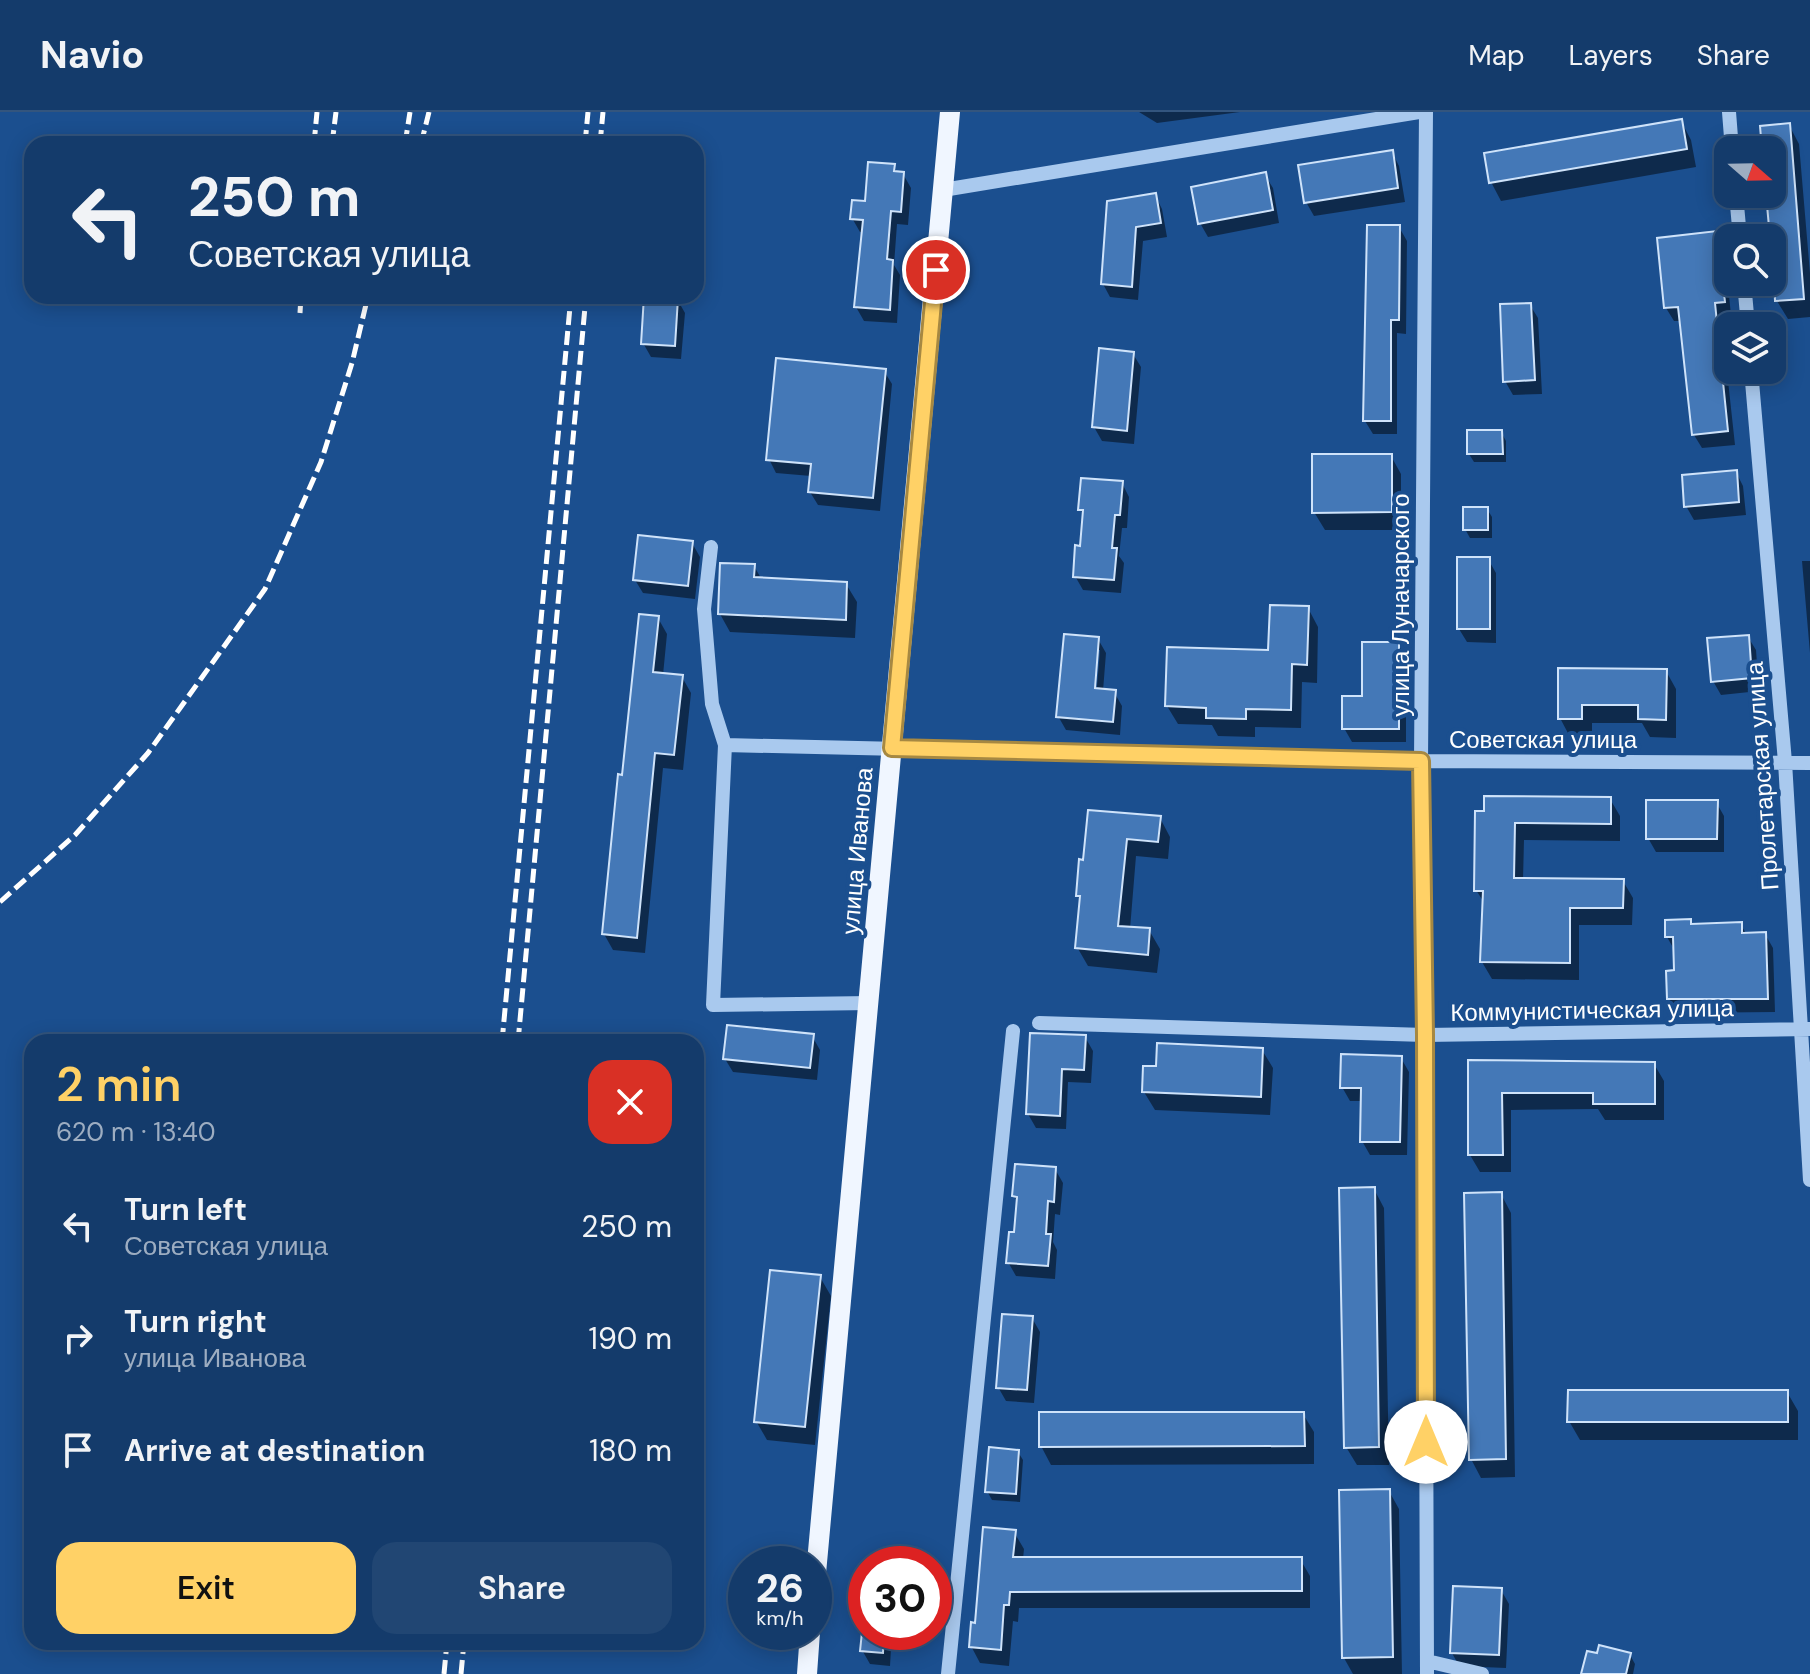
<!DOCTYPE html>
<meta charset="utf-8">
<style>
body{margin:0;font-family:"DM Sans",sans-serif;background:#214673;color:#f1f3f6;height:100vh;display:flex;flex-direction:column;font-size:30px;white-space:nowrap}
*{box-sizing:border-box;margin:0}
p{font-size:26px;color:#9dadc1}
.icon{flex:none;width:44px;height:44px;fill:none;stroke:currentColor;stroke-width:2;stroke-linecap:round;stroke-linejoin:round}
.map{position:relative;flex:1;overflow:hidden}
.sheet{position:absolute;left:24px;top:922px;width:680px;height:616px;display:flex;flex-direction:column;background:#143b6b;border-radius:24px;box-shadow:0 4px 20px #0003,0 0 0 2px #33557e}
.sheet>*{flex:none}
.banner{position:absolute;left:24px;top:24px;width:680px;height:168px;border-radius:24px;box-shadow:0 4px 20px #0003,0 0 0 2px #33557e;background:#143b6b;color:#f1f3f6;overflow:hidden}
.needle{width:52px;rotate:110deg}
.fabs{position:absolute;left:1714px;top:24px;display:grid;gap:16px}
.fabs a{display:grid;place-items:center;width:72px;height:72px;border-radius:16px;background:#143b6b;box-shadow:0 4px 20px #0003,0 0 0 2px #33557e;font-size:40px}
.speed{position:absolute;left:728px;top:1434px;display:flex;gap:16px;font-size:40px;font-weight:700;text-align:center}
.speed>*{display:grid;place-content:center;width:104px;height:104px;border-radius:50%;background:#143b6b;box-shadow:0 4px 20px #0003,0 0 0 2px #33557e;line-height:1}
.speed small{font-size:20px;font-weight:400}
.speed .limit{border:12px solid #d22;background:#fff;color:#111}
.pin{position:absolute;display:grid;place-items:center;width:68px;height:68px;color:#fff;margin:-34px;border:4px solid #fff;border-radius:50%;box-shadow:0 2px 8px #0007}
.me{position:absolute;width:88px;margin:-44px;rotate:0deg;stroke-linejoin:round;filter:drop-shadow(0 0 6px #0008)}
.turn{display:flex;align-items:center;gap:28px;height:168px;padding:0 32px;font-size:36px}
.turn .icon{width:104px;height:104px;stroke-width:2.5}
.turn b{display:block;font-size:56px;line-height:68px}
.round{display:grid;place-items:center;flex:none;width:84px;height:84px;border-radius:24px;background:#214673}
.overview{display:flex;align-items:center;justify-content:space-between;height:136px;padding:0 32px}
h1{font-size:48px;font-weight:600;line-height:60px;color:#ffd166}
.button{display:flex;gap:16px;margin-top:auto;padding:16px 32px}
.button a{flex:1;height:92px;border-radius:24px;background:#ffd166;color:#111;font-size:32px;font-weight:600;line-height:92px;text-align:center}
.button a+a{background:#214673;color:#f1f3f6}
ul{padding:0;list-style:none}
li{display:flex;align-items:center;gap:24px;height:112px;padding:0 32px}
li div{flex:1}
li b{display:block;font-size:30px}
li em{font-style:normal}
header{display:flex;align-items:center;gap:48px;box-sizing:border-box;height:112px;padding:0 40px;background:#143b6b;border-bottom:2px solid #33557e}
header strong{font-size:38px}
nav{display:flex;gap:44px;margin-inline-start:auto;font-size:28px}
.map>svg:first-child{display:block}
.shadow{fill:#0007;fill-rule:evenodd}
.building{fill:#4478b7;stroke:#cfe3fa;stroke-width:2}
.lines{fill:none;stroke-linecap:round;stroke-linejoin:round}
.minor{stroke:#a9c9ee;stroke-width:14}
.major{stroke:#f0f6ff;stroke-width:20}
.rail{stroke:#fff;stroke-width:5;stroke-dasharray:14 6;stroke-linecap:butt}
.route-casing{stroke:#a68842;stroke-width:20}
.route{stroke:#ffd166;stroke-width:14}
.labels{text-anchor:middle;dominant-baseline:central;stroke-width:8;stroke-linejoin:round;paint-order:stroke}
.street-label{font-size:24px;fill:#fff;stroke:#1b4f8f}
</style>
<header>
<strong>Navio</strong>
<nav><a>Map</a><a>Layers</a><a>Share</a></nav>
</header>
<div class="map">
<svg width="1810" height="1562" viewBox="0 0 1810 1562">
<rect width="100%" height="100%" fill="#1b4f8f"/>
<path class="shadow" d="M 1139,0 L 1240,0 L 1157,11 Z
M 1681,9 L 1691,28 L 1696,55 L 1501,89 L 1491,70 Z
M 1789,13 L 1799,32 L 1810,161 L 1810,205 L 1788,207 L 1777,189 L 1768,82 L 1772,82 L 1772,38 L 1764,38 Z
M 1392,40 L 1399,54 L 1405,90 L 1314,104 L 1306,90 Z
M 893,54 L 898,62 L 903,62 L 911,76 L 908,113 L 897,112 L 894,153 L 900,163 L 897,211 L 864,209 L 856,195 L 864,120 L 860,120 L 852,106 Z
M 1265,63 L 1273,76 L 1279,111 L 1208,125 L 1200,111 Z
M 1155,83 L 1162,97 L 1167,125 L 1143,129 L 1138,188 L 1110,185 L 1103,172 Z
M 1399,115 L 1407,129 L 1406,222 L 1397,221 L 1397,322 L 1373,322 L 1365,309 Z
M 1716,121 L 1724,135 L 1731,203 L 1721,204 L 1735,333 L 1702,336 L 1694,323 L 1682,209 L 1674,209 L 1666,196 L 1659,128 Z
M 677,187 L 685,201 L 681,247 L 651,245 L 643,231 Z
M 1530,193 L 1538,206 L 1542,282 L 1513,283 L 1505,269 Z
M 1133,242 L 1141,255 L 1134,332 L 1102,329 L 1094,315 Z
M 884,259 L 892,272 L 880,399 L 818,393 L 810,380 L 811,364 L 776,361 L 769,347 Z
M 1501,320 L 1506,329 L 1506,350 L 1474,350 L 1469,342 Z
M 1391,344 L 1401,362 L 1401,418 L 1325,418 L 1314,400 Z
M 1736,360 L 1743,374 L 1746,403 L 1694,408 L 1686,394 Z
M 1122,371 L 1129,385 L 1127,416 L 1122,416 L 1119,444 L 1124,451 L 1121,481 L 1083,478 L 1075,464 L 1082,436 L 1085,405 L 1080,397 Z
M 1487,397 L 1492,405 L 1492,426 L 1470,426 L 1465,417 Z
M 692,431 L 700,445 L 695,487 L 643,481 L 635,468 Z
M 1488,447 L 1496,461 L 1496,531 L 1467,530 L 1459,517 Z
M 1802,449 L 1810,449 L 1810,542 L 1810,541 Z
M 754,454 L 762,468 L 846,472 L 857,490 L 855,526 L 730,520 L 720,502 Z
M 1308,496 L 1318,515 L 1317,571 L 1302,570 L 1301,616 L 1255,615 L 1255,625 L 1218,624 L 1212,613 L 1178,612 L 1167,594 L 1270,540 Z
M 658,506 L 667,522 L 663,563 L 682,565 L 691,581 L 683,658 L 663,656 L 645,841 L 613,838 L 604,822 L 624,665 Z
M 1748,525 L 1756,538 L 1759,579 L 1721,583 L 1713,569 Z
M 1098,527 L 1106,541 L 1103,579 L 1114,580 L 1122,594 L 1120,623 L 1066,618 L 1058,604 ZM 1096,538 L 1100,538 L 1096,586 L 1092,586 Z
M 1398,532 L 1406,546 L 1406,630 L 1352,630 L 1344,616 Z
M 1560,558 L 1666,559 L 1676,577 L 1676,626 L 1650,625 L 1642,611 L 1592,611 L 1592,625 L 1570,625 L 1560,606 Z
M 1610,687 L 1620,704 L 1620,729 L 1524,728 L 1523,768 L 1623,769 L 1633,786 L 1632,813 L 1579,813 L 1579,868 L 1492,867 L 1482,850 L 1485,792 L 1476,778 L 1486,701 Z
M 1716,690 L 1724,704 L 1724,740 L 1656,740 L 1648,726 Z
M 1160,706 L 1170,725 L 1168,747 L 1136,744 L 1130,817 L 1149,818 L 1160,837 L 1157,861 L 1088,854 L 1077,835 L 1081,790 L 1078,784 L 1081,750 Z
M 1690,809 L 1693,814 L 1741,813 L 1747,823 L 1765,822 L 1773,836 L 1775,900 L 1677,901 L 1669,887 L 1676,860 L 1675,839 L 1667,825 Z
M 812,924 L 820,938 L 817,968 L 733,960 L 725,947 Z
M 1085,925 L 1093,939 L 1091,971 L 1068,970 L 1066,1017 L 1036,1016 L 1028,1002 Z
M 1262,938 L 1273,956 L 1270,1003 L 1155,998 L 1144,980 Z
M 1401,946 L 1409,960 L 1407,1043 L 1370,1043 L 1362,1029 L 1363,989 L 1350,989 L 1342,975 Z
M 1470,950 L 1654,952 L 1664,969 L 1664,1008 L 1605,1008 L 1598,997 L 1511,998 L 1511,1060 L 1480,1060 L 1470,1043 Z
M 1055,1057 L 1063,1071 L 1060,1103 L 1055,1102 L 1053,1130 L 1057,1138 L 1055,1167 L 1016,1164 L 1008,1150 L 1016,1122 L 1018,1091 L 1014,1084 Z
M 1374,1077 L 1384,1096 L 1389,1353 L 1357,1353 L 1346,1335 Z
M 1501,1082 L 1511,1101 L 1515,1365 L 1481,1366 L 1471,1347 Z
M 820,1165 L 831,1184 L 815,1333 L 767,1328 L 756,1309 Z
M 1032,1206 L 1040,1220 L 1034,1291 L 1006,1289 L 998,1275 Z
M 1787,1280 L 1798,1299 L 1798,1328 L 1580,1328 L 1569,1309 Z
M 1303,1302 L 1314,1320 L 1314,1352 L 1051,1353 L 1041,1334 Z
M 1018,1340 L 1023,1348 L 1020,1390 L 992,1388 L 987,1379 Z
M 1389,1379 L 1399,1397 L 1402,1562 L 1353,1562 L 1344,1546 Z
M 1014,1420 L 1024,1437 L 1023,1447 L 1300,1447 L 1310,1464 L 1310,1496 L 1019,1496 L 1018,1510 L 1013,1509 L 1009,1554 L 980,1551 L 971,1534 Z
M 1501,1478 L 1509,1492 L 1506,1556 L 1459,1554 L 1452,1541 Z
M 866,1488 L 866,1520 L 892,1520 L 890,1554 L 870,1552 L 862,1538 Z
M 1630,1543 L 1635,1552 L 1633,1562 L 1583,1562 Z"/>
<path class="building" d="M 1682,7 L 1687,37 L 1489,71 L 1484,41 Z
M 1790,11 L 1804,187 L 1775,189 L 1772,126 L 1770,126 L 1766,82 L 1772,82 L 1772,38 L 1762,38 L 1760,14 Z
M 1393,38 L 1398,76 L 1304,91 L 1298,53 Z
M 868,50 L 895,52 L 894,59 L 904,60 L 901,100 L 891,99 L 887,147 L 893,148 L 890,198 L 854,195 L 863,108 L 850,107 L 852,88 L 865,89 Z
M 1266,60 L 1273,98 L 1198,112 L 1191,75 Z
M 1156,81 L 1161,111 L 1136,115 L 1132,175 L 1101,172 L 1107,89 Z
M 1367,113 L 1400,113 L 1399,208 L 1391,208 L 1391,309 L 1363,309 Z
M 1717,119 L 1725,190 L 1715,191 L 1728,319 L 1692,323 L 1678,195 L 1664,196 L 1657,126 Z
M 644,184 L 678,186 L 675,234 L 641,232 Z
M 1531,191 L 1535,268 L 1503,270 L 1500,192 Z
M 1099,236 L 1134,240 L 1127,319 L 1092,315 Z
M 776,246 L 886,257 L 873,386 L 808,380 L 811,352 L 766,348 Z
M 1467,318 L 1502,318 L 1503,342 L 1467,342 Z
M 1312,342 L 1392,342 L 1392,400 L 1312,401 Z
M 1737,358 L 1739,390 L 1684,395 L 1682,363 Z
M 1081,366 L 1123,369 L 1120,403 L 1115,403 L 1112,436 L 1117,436 L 1114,468 L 1073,465 L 1075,433 L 1080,434 L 1083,398 L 1078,398 Z
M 1463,395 L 1488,395 L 1488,418 L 1463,418 Z
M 638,423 L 693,429 L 688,474 L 633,468 Z
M 1457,445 L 1490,445 L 1490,517 L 1457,517 Z
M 720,451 L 755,452 L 754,465 L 847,470 L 846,508 L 718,502 Z
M 1270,493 L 1309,494 L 1307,553 L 1292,552 L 1291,598 L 1246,597 L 1246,607 L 1206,606 L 1206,596 L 1165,594 L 1167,535 L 1268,538 Z
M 639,502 L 659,504 L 653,560 L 683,563 L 674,643 L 655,641 L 637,826 L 602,822 L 618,662 L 622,663 Z
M 1064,522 L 1099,525 L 1095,576 L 1116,578 L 1113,610 L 1056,605 Z
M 1749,523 L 1752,566 L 1711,570 L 1707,526 Z
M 1362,530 L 1399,530 L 1399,617 L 1342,617 L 1342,584 L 1362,584 Z
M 1558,556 L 1667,557 L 1666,608 L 1638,607 L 1638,593 L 1582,593 L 1582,607 L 1558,607 Z
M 1484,684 L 1611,685 L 1611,712 L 1515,711 L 1514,766 L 1624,767 L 1623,796 L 1570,796 L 1570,851 L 1480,850 L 1483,779 L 1474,779 L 1475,699 L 1484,699 Z
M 1646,688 L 1718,688 L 1717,727 L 1646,727 Z
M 1088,698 L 1161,704 L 1158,730 L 1127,727 L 1118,814 L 1150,816 L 1148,843 L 1075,836 L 1080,784 L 1076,784 L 1079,747 L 1083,748 Z
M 1691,807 L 1691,812 L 1742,810 L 1742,821 L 1766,820 L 1768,887 L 1667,887 L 1666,859 L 1674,858 L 1673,825 L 1665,825 L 1665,808 Z
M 727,913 L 814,922 L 810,956 L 723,947 Z
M 1030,921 L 1086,923 L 1084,958 L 1062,957 L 1060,1004 L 1026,1002 Z
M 1157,931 L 1263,936 L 1261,985 L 1142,980 L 1143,954 L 1156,954 Z
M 1341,942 L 1402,944 L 1400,1030 L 1360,1030 L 1361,976 L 1340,976 Z
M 1468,948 L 1655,950 L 1655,992 L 1593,992 L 1593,981 L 1502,981 L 1503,1043 L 1468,1043 Z
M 1015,1052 L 1056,1055 L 1054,1090 L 1048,1089 L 1046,1122 L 1051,1122 L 1048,1154 L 1006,1151 L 1009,1120 L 1014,1120 L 1017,1085 L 1012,1084 Z
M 1375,1075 L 1379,1335 L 1344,1336 L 1339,1076 Z
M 1502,1080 L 1506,1347 L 1469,1348 L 1464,1081 Z
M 770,1158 L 821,1163 L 805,1315 L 754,1310 Z
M 1002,1202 L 1033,1204 L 1027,1278 L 996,1276 Z
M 1568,1278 L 1788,1278 L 1788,1310 L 1567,1310 Z
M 1039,1300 L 1304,1300 L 1305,1334 L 1039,1335 Z
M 989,1335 L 1019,1338 L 1016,1382 L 985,1380 Z
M 1390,1377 L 1393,1545 L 1342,1546 L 1339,1378 Z
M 983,1415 L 1016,1418 L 1013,1445 L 1302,1445 L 1302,1479 L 1010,1480 L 1009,1493 L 1004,1493 L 1001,1538 L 969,1535 L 971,1510 L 975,1511 Z
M 1453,1474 L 1502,1476 L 1499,1543 L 1450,1541 Z
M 862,1520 L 884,1520 L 883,1541 L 860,1539 Z
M 1599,1533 L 1631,1541 L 1626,1562 L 1581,1562 L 1587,1539 L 1597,1541 Z"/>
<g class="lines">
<path class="minor" d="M 1426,0 L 1421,649 L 1425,923 L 1427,1562
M 1729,0 L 1732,38
M 943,78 L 1419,0
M 1736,82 L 1740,126
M 1744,170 L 1748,214
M 1751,258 L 1785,650 L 1810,1068
M 711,435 L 704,497 L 712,592 L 725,633 L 713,893 L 870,891
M 725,633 L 1421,649 L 1810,651
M 1039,911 L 1425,923 L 1810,917
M 1427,1549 L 1482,1562
M 948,1562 L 1013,919"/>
<path class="major" d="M 814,1483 L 950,0
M 807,1562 L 810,1520"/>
<path class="rail" d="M 314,32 L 317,0
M 332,32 L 336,0
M 405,32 L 410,0
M 421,32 L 429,0
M 585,32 L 588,0
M 600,32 L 603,0
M 315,193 L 316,184
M 300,201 L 301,184
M 0,790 L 75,723 L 148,641 L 265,477 L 321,350 L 352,251 L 368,184
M 502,930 L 571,184
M 518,930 L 586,184
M 444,1562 L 447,1530
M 461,1562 L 464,1530"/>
</g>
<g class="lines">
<defs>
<path id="route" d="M 936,158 L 892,636 L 1421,649 L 1425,923 L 1426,1330"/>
</defs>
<use href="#route" class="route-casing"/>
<use href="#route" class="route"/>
</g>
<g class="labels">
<g class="street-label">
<text transform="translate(1400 493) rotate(-90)">улица Луначарского</text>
<text x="1543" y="627">Советская улица</text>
<text transform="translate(1762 664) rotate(-94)">Пролетарская улица</text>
<text transform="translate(857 739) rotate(-85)">улица Иванова</text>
<text transform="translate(1592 898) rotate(-1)">Коммунистическая улица</text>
</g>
</g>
</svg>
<div class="fabs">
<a><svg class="needle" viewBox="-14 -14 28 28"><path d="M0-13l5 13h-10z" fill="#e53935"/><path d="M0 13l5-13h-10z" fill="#9dadc1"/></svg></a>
<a><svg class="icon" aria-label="search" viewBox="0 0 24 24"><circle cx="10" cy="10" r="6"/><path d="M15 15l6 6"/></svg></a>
<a><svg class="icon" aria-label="layers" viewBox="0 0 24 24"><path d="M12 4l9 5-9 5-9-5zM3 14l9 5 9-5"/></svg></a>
</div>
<div class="speed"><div>26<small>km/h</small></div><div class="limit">30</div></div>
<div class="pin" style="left:936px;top:158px;background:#d93025"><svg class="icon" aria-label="arrive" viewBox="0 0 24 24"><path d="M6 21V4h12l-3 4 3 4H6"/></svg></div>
<svg class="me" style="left:1426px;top:1330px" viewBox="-20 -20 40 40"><circle r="19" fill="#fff"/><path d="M0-13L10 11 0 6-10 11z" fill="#ffd166"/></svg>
<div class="banner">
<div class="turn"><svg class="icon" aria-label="left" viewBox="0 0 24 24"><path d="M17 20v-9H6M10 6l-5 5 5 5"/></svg><div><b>250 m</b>Советская улица</div></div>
</div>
<section class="sheet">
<div class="overview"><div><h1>2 min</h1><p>620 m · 13:40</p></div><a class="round" style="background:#d93025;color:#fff"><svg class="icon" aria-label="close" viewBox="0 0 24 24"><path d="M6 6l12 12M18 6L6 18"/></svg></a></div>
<ul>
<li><svg class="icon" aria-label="left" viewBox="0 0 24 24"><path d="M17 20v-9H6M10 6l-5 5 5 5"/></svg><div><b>Turn left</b><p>Советская улица</p></div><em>250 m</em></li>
<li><svg class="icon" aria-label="right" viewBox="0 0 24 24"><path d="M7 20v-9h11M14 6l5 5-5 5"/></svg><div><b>Turn right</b><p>улица Иванова</p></div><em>190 m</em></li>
<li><svg class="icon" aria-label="arrive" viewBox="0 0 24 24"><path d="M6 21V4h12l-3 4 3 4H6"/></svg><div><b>Arrive at destination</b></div><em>180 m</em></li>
</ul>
<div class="button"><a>Exit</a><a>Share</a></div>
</section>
</div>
